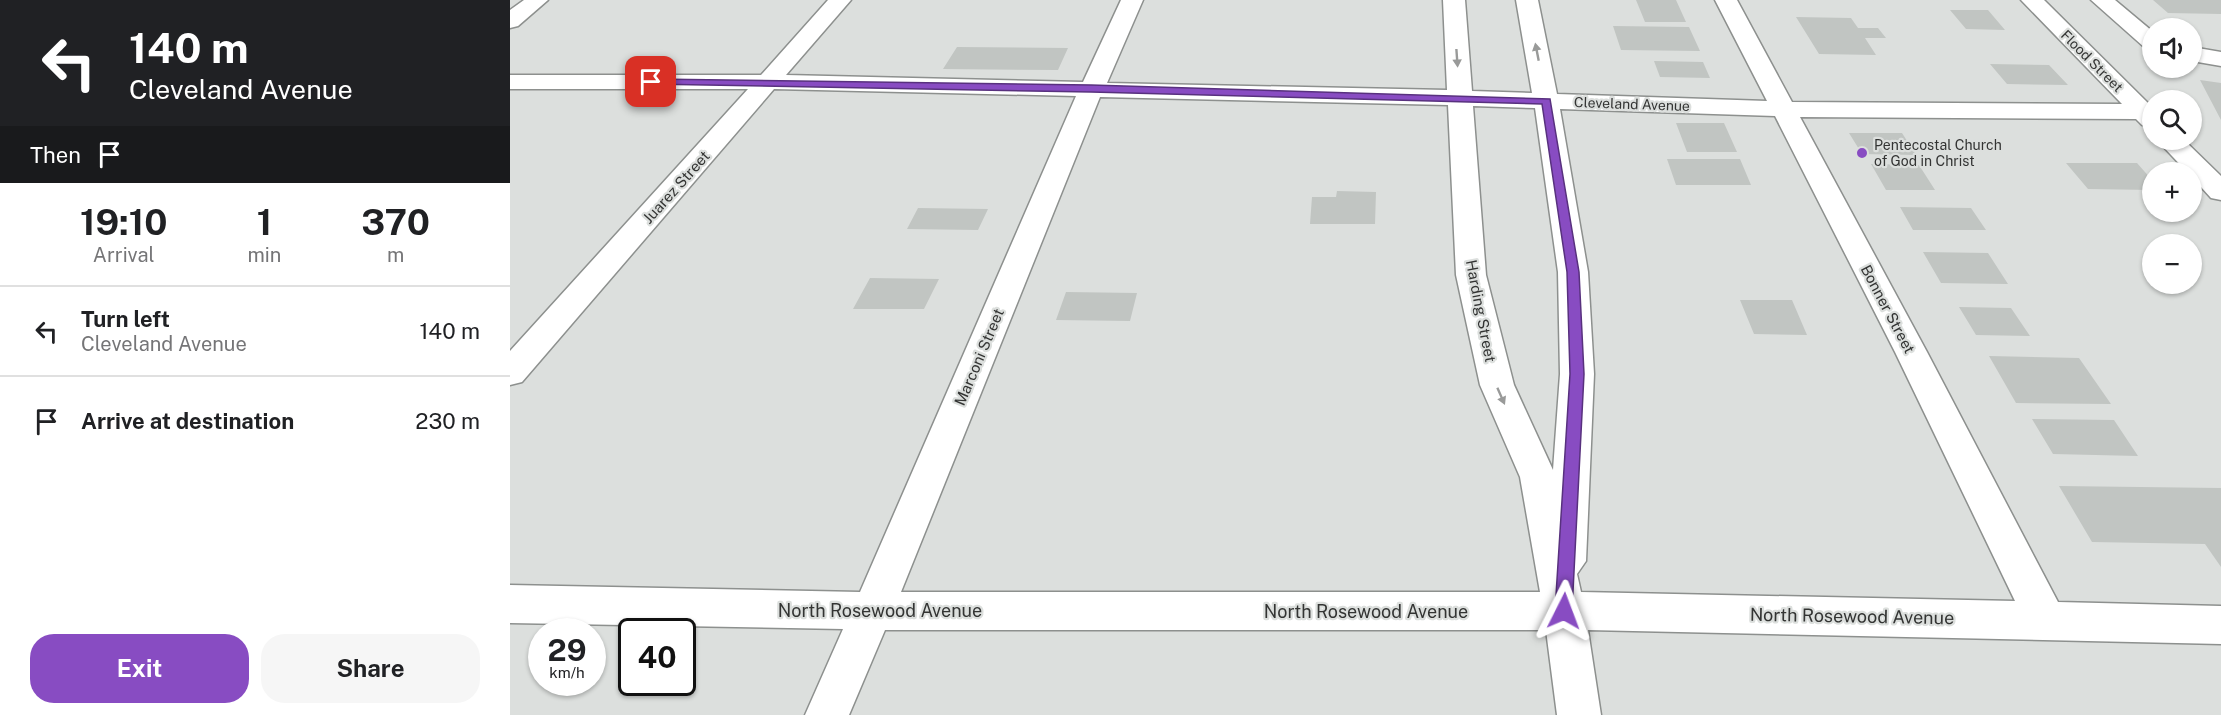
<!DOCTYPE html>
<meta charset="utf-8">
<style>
body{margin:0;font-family:"Public Sans",sans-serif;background:#f6f6f6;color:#202124;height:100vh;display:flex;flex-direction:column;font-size:22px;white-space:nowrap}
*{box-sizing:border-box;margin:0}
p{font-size:20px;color:#757577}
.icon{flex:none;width:33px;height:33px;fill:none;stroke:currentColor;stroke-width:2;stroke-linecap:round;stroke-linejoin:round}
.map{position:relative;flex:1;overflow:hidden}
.details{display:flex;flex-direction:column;background:#fff;width:510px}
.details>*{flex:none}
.guide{background:#202124;color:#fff;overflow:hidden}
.fabs{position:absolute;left:1632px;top:18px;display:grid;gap:12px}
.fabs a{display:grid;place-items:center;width:60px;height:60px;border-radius:50%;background:#fff;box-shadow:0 2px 4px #0004;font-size:30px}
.speed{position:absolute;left:18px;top:618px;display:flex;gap:12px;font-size:30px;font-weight:700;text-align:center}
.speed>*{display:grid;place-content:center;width:78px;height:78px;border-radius:50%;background:#fff;box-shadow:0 2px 4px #0004;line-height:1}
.speed small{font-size:15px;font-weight:400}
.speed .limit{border:3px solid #111;border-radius:9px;background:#fff;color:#111}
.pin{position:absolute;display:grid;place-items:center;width:51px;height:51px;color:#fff;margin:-26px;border-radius:12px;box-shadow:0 3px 9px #0006}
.me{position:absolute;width:66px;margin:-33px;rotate:3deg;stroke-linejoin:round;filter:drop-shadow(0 0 4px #0008)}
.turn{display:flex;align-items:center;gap:21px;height:126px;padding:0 30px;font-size:27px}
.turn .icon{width:78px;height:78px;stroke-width:2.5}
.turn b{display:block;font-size:42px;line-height:51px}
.then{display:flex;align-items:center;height:57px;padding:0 30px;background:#0003;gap:12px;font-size:22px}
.eta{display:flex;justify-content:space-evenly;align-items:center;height:102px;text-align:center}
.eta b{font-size:36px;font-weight:700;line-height:42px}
.action{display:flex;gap:12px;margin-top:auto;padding:12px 30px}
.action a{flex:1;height:69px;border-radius:24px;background:#884cc2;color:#fff;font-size:24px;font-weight:700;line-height:69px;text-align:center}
.action a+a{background:#f6f6f6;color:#202124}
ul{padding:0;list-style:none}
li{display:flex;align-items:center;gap:18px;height:90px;padding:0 30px;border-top:2px solid #e0e0e0}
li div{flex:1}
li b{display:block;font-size:22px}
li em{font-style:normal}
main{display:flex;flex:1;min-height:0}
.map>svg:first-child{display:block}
.building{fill:#c1c5c2}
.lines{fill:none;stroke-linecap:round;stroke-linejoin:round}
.minor-casing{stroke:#8d908e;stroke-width:3}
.minor{fill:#fff;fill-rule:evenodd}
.oneway{fill:#999a99}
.route{fill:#884cc2;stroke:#58317e;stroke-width:1.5}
.poi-dot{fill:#884cc2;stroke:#dcdfdd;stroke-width:2}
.labels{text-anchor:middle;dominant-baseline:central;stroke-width:4.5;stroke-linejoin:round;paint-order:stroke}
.far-street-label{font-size:14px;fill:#333433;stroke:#dcdfdd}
.far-poi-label{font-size:14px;fill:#333433;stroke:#dcdfdd;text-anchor:start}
.street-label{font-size:15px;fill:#333433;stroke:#dcdfdd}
.near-street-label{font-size:18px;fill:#333433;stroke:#dcdfdd}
</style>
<main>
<section class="details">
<div class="guide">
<div class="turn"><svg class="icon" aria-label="left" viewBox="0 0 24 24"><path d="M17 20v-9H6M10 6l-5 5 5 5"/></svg><div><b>140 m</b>Cleveland Avenue</div></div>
<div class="then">Then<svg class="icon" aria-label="arrive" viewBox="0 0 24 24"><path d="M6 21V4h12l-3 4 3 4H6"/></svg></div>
</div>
<div class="eta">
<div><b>19:10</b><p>Arrival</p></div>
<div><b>1</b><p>min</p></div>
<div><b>370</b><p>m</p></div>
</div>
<ul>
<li><svg class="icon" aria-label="left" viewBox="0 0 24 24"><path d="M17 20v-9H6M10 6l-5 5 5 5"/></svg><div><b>Turn left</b><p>Cleveland Avenue</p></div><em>140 m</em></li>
<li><svg class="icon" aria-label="arrive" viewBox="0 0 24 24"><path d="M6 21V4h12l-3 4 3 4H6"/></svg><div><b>Arrive at destination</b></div><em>230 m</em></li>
</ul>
<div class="action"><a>Exit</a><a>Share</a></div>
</section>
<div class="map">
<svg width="1711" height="715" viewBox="0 0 1711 715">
<rect width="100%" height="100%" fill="#dcdfdd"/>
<path class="building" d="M 1126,0 L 1166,0 L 1176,22 L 1135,22 Z
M 1643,0 L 1711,0 L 1711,14 L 1658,13 Z
M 1440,10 L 1478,10 L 1495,30 L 1456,29 Z
M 1286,17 L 1341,18 L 1348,28 L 1368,28 L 1376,38 L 1355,38 L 1366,55 L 1309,54 Z
M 1103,26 L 1179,27 L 1190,51 L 1111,50 Z
M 447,47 L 558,48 L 548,70 L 433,69 Z
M 1144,61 L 1193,62 L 1200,78 L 1150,77 Z
M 1480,64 L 1539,65 L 1558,85 L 1497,84 Z
M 1690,80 L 1711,83 L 1711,120 Z
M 1166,123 L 1214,123 L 1227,152 L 1177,152 Z
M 1339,133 L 1392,133 L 1406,155 L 1352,154 Z
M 1157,159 L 1230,159 L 1241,185 L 1166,185 Z
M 1556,163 L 1627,163 L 1642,180 L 1642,190 L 1578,189 Z
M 1361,164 L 1409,165 L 1425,190 L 1376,190 Z
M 827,191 L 866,192 L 865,224 L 800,224 L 802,197 L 826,197 Z
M 1390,207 L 1461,208 L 1476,230 L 1403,230 Z
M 408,208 L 478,209 L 468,230 L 397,229 Z
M 1413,252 L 1478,253 L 1498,284 L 1431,283 Z
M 360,278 L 429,279 L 414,309 L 343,309 Z
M 556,292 L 627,293 L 620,321 L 546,320 Z
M 1230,300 L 1282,300 L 1297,335 L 1244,334 Z
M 1449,307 L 1501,308 L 1520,336 L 1466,335 Z
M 1479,356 L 1569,358 L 1601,404 L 1506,403 Z
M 1522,419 L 1604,420 L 1628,456 L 1543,454 Z
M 1549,486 L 1711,488 L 1711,567 L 1695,544 L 1582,542 Z"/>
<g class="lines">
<defs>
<path id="minor" d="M 14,0 L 38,0 L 8,26 L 0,28 L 0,10 Z
M 318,0 L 341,0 L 276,75 L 573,82 L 611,0 L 633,0 L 597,83 L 937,90 L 933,0 L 955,0 L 962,91 L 1022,93 L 1006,0 L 1028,0 L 1047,94 L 1257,101 L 1205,0 L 1227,0 L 1282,102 L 1612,104 L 1511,0 L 1534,0 L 1642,107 L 1642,127 L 1632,125 L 1626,119 L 1290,117 L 1417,352 L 1548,602 L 1711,606 L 1711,644 L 1078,630 L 1091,715 L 1047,715 L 1036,630 L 375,630 L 339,715 L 295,715 L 333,629 L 0,623 L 0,585 L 350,592 L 566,96 L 264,89 L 12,382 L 0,385 L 0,351 L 238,89 L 0,89 L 0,75 L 251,75 ZM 590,97 L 938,105 L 946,275 L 970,385 L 1010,477 L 1030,592 L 391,592 ZM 963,106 L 1025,108 L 1048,272 L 1050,374 L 1043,470 L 1004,385 L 976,275 ZM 1050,109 L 1265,116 L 1385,352 L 1505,601 L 1071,592 L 1067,574 L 1076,561 L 1084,374 L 1078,272 Z
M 1581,0 L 1605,0 L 1642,31 L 1642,49 L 1634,47 Z
M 1682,47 L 1711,52 L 1711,66 L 1682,61 Z
M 1647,140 L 1674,140 L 1711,176 L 1711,200 L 1701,198 L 1682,177 L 1682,172 L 1677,172 Z"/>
</defs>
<use href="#minor" class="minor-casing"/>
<use href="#minor" class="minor"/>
</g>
<defs><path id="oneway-solid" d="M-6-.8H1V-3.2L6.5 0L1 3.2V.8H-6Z" transform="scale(1.5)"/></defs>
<g class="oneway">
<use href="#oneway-solid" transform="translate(1027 52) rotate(-101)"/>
<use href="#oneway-solid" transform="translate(947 58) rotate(86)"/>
<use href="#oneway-solid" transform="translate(991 396) rotate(66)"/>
</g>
<path class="route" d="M 141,79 L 581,85 L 1040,99 L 1069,272 L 1074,374 L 1062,611 L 1060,617 L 1054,619 L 1048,617 L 1045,611 L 1060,374 L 1057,272 L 1032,104 L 581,92 L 138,84 L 136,82 Z"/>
<circle class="poi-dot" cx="1352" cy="153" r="6"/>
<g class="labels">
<g class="far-street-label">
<text transform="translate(1582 61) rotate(45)">Flood Street</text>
<text transform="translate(1122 104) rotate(2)">Cleveland Avenue</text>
</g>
<g class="far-poi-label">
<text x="1364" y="145">Pentecostal Church<tspan x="1364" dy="16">of God in Christ</tspan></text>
</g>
<g class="street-label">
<text transform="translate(166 187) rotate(-48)">Juarez Street</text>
<text transform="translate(1378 309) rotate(62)">Bonner Street</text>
<text transform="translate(971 311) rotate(79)">Harding Street</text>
<text transform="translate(469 357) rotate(-67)">Marconi Street</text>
</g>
<g class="near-street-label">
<text x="370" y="610">North Rosewood Avenue</text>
<text x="856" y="611">North Rosewood Avenue</text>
<text transform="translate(1342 616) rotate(1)">North Rosewood Avenue</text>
</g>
</g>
</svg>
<div class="fabs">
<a><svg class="icon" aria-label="sound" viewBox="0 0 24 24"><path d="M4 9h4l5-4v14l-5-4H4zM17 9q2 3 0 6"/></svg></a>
<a><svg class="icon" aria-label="search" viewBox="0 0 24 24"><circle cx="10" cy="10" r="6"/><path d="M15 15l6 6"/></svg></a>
<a>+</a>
<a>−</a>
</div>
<div class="speed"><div>29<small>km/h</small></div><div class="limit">40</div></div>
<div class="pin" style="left:141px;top:82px;background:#d93025"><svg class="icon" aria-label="arrive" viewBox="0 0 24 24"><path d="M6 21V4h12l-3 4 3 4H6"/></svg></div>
<svg class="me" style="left:1054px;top:611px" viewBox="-20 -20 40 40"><path d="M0-17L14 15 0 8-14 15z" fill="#884cc2" stroke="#fff" stroke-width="4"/></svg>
</div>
</main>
